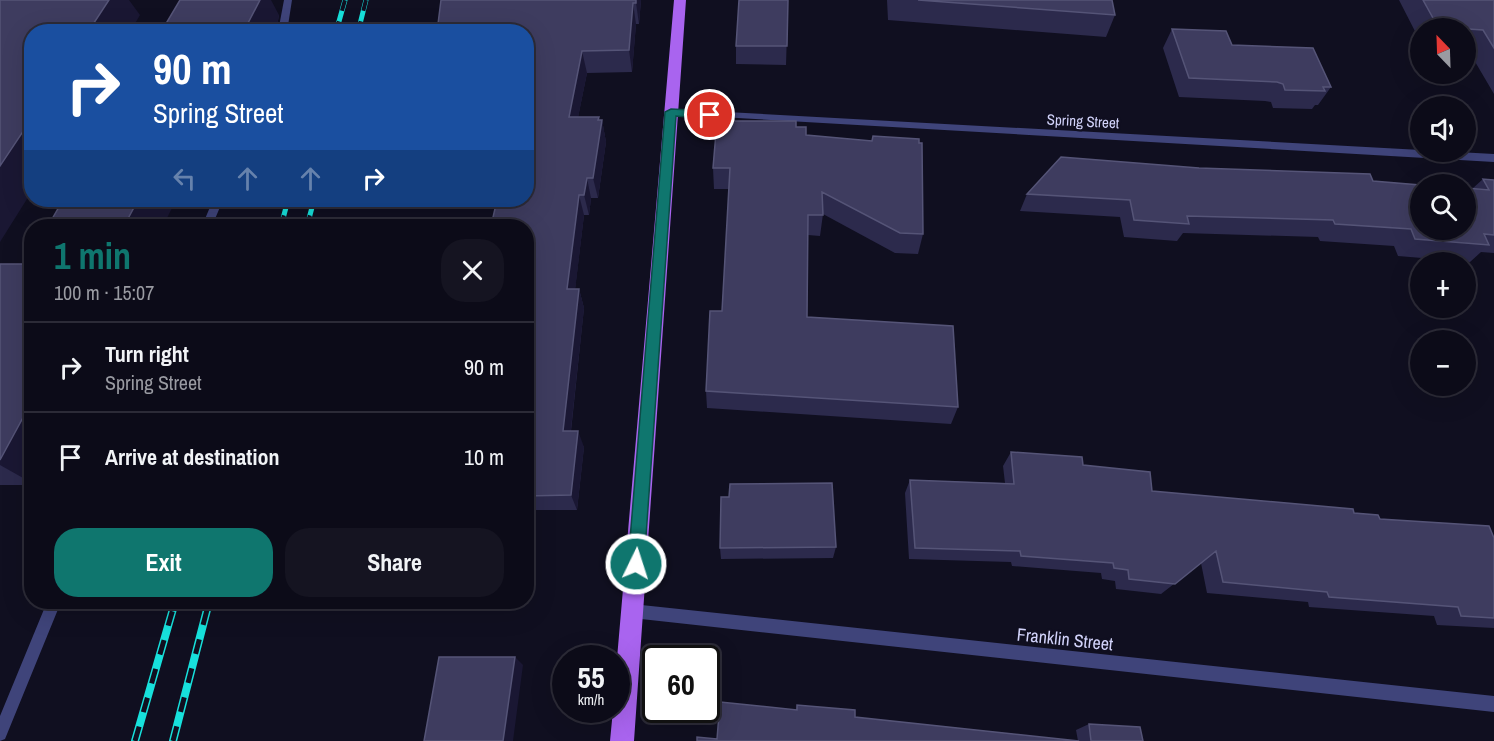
<!DOCTYPE html>
<meta charset="utf-8">
<style>
body{margin:0;font-family:"Archivo Narrow",sans-serif;background:#151421;color:#f1f3f6;height:100vh;display:flex;flex-direction:column;font-size:22px;white-space:nowrap}
*{box-sizing:border-box;margin:0}
p{font-size:20px;color:#9a9ba2}
.icon{flex:none;width:33px;height:33px;fill:none;stroke:currentColor;stroke-width:2;stroke-linecap:round;stroke-linejoin:round}
.map{position:relative;flex:1;overflow:hidden}
.side{position:absolute;left:24px;top:219px;width:510px;height:390px;display:flex;flex-direction:column;background:#0c0b18;border-radius:24px;box-shadow:0 6px 24px #0002,0 0 0 2px #2c2b37}
.side>*{flex:none}
.banner{position:absolute;left:24px;top:24px;width:510px;height:183px;border-radius:24px;box-shadow:0 6px 24px #0002,0 0 0 2px #2c2b37;background:#1a4fa0;color:#fff;overflow:hidden}
.needle{width:39px;rotate:337deg}
.fabs{position:absolute;left:1410px;top:18px;display:grid;gap:12px}
.fabs a{display:grid;place-items:center;width:66px;height:66px;border-radius:50%;background:#0c0b18;box-shadow:0 6px 24px #0002,0 0 0 2px #2c2b37;font-size:30px}
.speed{position:absolute;left:552px;top:645px;display:flex;gap:12px;font-size:30px;font-weight:700;text-align:center}
.speed>*{display:grid;place-content:center;width:78px;height:78px;border-radius:50%;background:#0c0b18;box-shadow:0 6px 24px #0002,0 0 0 2px #2c2b37;line-height:1}
.speed small{font-size:15px;font-weight:400}
.speed .limit{border:3px solid #111;border-radius:9px;background:#fff;color:#111}
.pin{position:absolute;display:grid;place-items:center;width:51px;height:51px;color:#fff;margin:-26px;border:3px solid #fff;border-radius:50%;box-shadow:0 2px 6px #0007}
.me{position:absolute;width:66px;margin:-33px;rotate:4deg;stroke-linejoin:round;filter:drop-shadow(0 0 4px #0008)}
.turn{display:flex;align-items:center;gap:21px;height:126px;padding:0 30px;font-size:27px}
.turn .icon{width:78px;height:78px;stroke-width:2.5}
.turn b{display:block;font-size:42px;line-height:51px}
.lanes{display:flex;align-items:center;height:57px;padding:0 30px;background:#0003;justify-content:center;gap:30px;direction:ltr}
.lanes .off{opacity:.35}
.round{display:grid;place-items:center;flex:none;width:63px;height:63px;border-radius:24px;background:#151421}
.head{display:flex;align-items:center;justify-content:space-between;height:102px;padding:0 30px}
h1{font-size:36px;font-weight:700;line-height:45px;color:#0f766e}
.action{display:flex;gap:12px;margin-top:auto;padding:12px 30px}
.action a{flex:1;height:69px;border-radius:24px;background:#0f766e;color:#fff;font-size:24px;font-weight:700;line-height:69px;text-align:center}
.action a+a{background:#151421;color:#f1f3f6}
ul{padding:0;list-style:none}
li{display:flex;align-items:center;gap:18px;height:90px;padding:0 30px;border-top:2px solid #2c2b37}
li div{flex:1}
li b{display:block;font-size:22px}
li em{font-style:normal}
.map>svg:first-child{display:block}
.lines{fill:none;stroke-linecap:round;stroke-linejoin:round}
.lane{fill:#3f447a;fill-rule:evenodd}
.street{fill:#3f447a;fill-rule:evenodd}
.primary{fill:#a964ef;fill-rule:evenodd}
.rail-far1-casing{stroke:#17e1dc;stroke-width:5}
.rail-casing{stroke:#17e1dc;stroke-width:8}
.rail-far1{stroke:#100f20;stroke-width:4;stroke-dasharray:11;stroke-linecap:butt}
.rail{stroke:#100f20;stroke-width:5;stroke-dasharray:15;stroke-linecap:butt}
.wall{fill:#2c2a4c}
.shaded-wall{fill:#1a1733}
.building{fill:#3e3c5f;stroke:#555477;stroke-width:1.5}
.route{fill:#0f766e;stroke:#0a4d48;stroke-width:1.5}
.labels{text-anchor:middle;dominant-baseline:central;stroke-width:4.5;stroke-linejoin:round;paint-order:stroke}
.street-label{font-size:15px;fill:#d2d3fa;stroke:#100f20}
.near-street-label{font-size:18px;fill:#d2d3fa;stroke:#100f20}
</style>
<div class="map">
<svg width="1494" height="741" viewBox="0 0 1494 741">
<rect width="100%" height="100%" fill="#100f20"/>
<g class="lines">
<path class="lane" d="M 284,0 L 292,0 L 287,32 L 278,32 Z
M 213,200 L 223,200 L 212,226 L 202,226 Z
M 47,602 L 61,602 L 5,739 L 0,741 L 0,716 Z"/>
<path class="street" d="M 671,109 L 1494,154 L 1494,162 L 668,114 L 666,112 Z
M 632,604 L 1494,696 L 1494,712 L 632,618 L 627,616 L 625,611 L 627,606 Z"/>
<path class="primary" d="M 674,0 L 686,0 L 634,741 L 610,741 L 613,710 L 616,710 L 616,670 Z"/>
<defs>
<path id="rail-far1" d="M 336,32 L 345,0
M 358,32 L 366,0
M 281,226 L 288,200
M 307,226 L 314,200"/>
<path id="rail" d="M 135,741 L 175,602
M 173,741 L 209,602"/>
</defs>
<use href="#rail-far1" class="rail-far1-casing"/>
<use href="#rail" class="rail-casing"/>
<use href="#rail-far1" class="rail-far1"/>
<use href="#rail" class="rail"/>
</g>
<path class="wall" d="M 441,0 L 641,0 L 639,24 L 636,24 L 632,72 L 587,73 L 578,117 L 599,117 L 599,120 L 602,120 L 606,142 L 598,198 L 591,198 L 589,215 L 584,215 L 575,289 L 579,289 L 584,308 L 571,431 L 584,447 L 577,510 L 526,510 L 526,226 L 495,208 L 422,209 L 418,200 L 526,200 Z
M 788,0 L 786,65 L 736,64 L 736,46 Z
M 887,0 L 1112,0 L 1115,15 L 1106,37 L 888,20 Z
M 1399,0 L 1494,0 L 1494,94 L 1467,48 L 1466,48 L 1466,28 L 1420,28 L 1420,41 Z
M 279,15 L 276,32 L 161,32 Z
M 1172,29 L 1232,45 L 1331,87 L 1318,105 L 1315,105 L 1312,109 L 1273,108 L 1271,102 L 1265,101 L 1179,97 L 1163,48 Z
M 796,127 L 806,135 L 872,141 L 873,136 L 923,234 L 918,254 L 895,253 L 823,214 L 820,236 L 808,235 L 807,317 L 958,407 L 951,424 L 707,408 L 706,391 L 722,311 L 729,189 L 714,189 L 713,168 Z
M 1483,179 L 1494,180 L 1494,253 L 1481,252 L 1470,262 L 1398,256 L 1394,246 L 1320,241 L 1318,237 L 1183,233 L 1177,241 L 1124,237 L 1120,217 L 1020,211 L 1027,194 L 1373,181 L 1472,189 Z
M 32,254 L 32,485 L 0,485 L 0,264 L 26,264 Z
M 1011,452 L 1083,465 L 1152,491 L 1354,513 L 1380,519 L 1494,538 L 1494,628 L 1437,625 L 1434,616 L 1309,607 L 1308,602 L 1207,593 L 1201,563 L 1161,594 L 1116,589 L 1115,581 L 1102,579 L 1101,573 L 1012,566 L 1011,562 L 909,559 L 905,493 L 910,480 L 1005,483 L 1003,466 Z
M 836,547 L 833,558 L 721,559 L 720,548 Z
M 797,705 L 855,717 L 1078,741 L 1076,730 L 1089,724 L 1143,741 L 697,741 L 717,739 L 796,710 Z"/>
<path class="shaded-wall" d="M 109,0 L 129,0 L 140,15 L 130,32 L 88,32 Z
M 260,0 L 271,0 L 279,15 L 276,32 L 251,32 L 247,25 Z
M 636,0 L 641,0 L 639,24 L 636,3 Z
M 633,3 L 636,24 L 632,72 L 629,50 Z
M 230,25 L 234,32 L 227,32 Z
M 582,51 L 587,73 L 574,138 L 569,117 Z
M 599,117 L 601,127 L 602,120 L 606,142 L 598,198 L 593,178 Z
M 32,118 L 32,191 L 0,242 L 0,166 Z
M 587,178 L 591,198 L 589,215 L 584,195 Z
M 579,195 L 584,215 L 573,308 L 567,289 Z
M 138,200 L 176,200 L 163,226 L 124,226 Z
M 579,289 L 584,308 L 569,447 L 563,431 Z
M 32,401 L 32,483 L 0,465 L 0,460 Z
M 578,431 L 584,447 L 577,510 L 571,495 Z
M 515,657 L 523,665 L 513,741 L 503,741 Z"/>
<path class="building" d="M 0,0 L 109,0 L 88,32 L 32,32 L 32,118 L 0,166 Z
M 180,0 L 260,0 L 247,25 L 230,25 L 227,32 L 161,32 Z
M 441,0 L 636,0 L 636,3 L 633,3 L 629,50 L 582,51 L 569,117 L 599,117 L 598,120 L 602,120 L 593,178 L 587,178 L 584,195 L 579,195 L 567,289 L 579,289 L 563,431 L 578,431 L 571,495 L 526,496 L 526,226 L 491,226 L 497,200 L 526,200 L 526,32 L 437,32 Z
M 739,0 L 788,0 L 787,46 L 736,46 Z
M 918,0 L 1112,0 L 1115,15 Z
M 1423,0 L 1494,0 L 1494,48 L 1483,30 L 1438,27 Z
M 1172,29 L 1226,31 L 1232,45 L 1313,48 L 1331,87 L 1323,87 L 1325,91 L 1285,90 L 1283,84 L 1277,82 L 1189,78 Z
M 717,121 L 796,121 L 796,127 L 806,127 L 806,135 L 872,141 L 873,136 L 919,139 L 919,143 L 922,143 L 923,234 L 900,233 L 822,192 L 823,215 L 808,215 L 807,317 L 953,326 L 958,407 L 706,391 L 710,311 L 722,311 L 730,168 L 713,168 Z
M 1061,157 L 1199,168 L 1370,174 L 1373,181 L 1420,185 L 1420,230 L 1466,230 L 1466,188 L 1489,190 L 1483,179 L 1494,180 L 1494,235 L 1484,234 L 1489,245 L 1415,239 L 1411,229 L 1335,224 L 1333,220 L 1187,216 L 1189,224 L 1134,220 L 1130,200 L 1027,194 Z
M 63,200 L 138,200 L 124,226 L 48,226 Z
M 32,254 L 32,401 L 0,460 L 0,264 L 26,264 Z
M 1011,452 L 1082,457 L 1083,465 L 1150,472 L 1152,491 L 1353,509 L 1354,513 L 1378,515 L 1380,519 L 1489,526 L 1494,538 L 1494,618 L 1461,616 L 1458,607 L 1329,597 L 1327,592 L 1223,582 L 1216,551 L 1175,584 L 1129,579 L 1128,570 L 1114,568 L 1113,563 L 1021,556 L 1020,551 L 915,548 L 910,480 L 1014,484 Z
M 832,483 L 836,547 L 720,548 L 721,497 L 729,497 L 730,484 Z
M 439,657 L 515,657 L 503,741 L 424,741 Z
M 720,702 L 797,710 L 797,705 L 855,710 L 855,717 L 1079,741 L 697,741 L 697,737 L 717,739 Z
M 1089,724 L 1140,727 L 1143,741 L 1091,741 Z"/>
<path class="route" d="M 671,109 L 710,111 L 716,115 L 710,119 L 676,116 L 644,564 L 641,569 L 636,571 L 630,569 L 628,564 L 665,112 Z"/>
<g class="labels">
<g class="street-label">
<text transform="translate(1083 121) rotate(3)">Spring Street</text>
</g>
<g class="near-street-label">
<text transform="translate(1065 639) rotate(6)">Franklin Street</text>
</g>
</g>
</svg>
<div class="fabs">
<a><svg class="needle" viewBox="-14 -14 28 28"><path d="M0-13l5 13h-10z" fill="#e53935"/><path d="M0 13l5-13h-10z" fill="#9a9ba2"/></svg></a>
<a><svg class="icon" aria-label="sound" viewBox="0 0 24 24"><path d="M4 9h4l5-4v14l-5-4H4zM17 9q2 3 0 6"/></svg></a>
<a><svg class="icon" aria-label="search" viewBox="0 0 24 24"><circle cx="10" cy="10" r="6"/><path d="M15 15l6 6"/></svg></a>
<a>+</a>
<a>−</a>
</div>
<div class="speed"><div>55<small>km/h</small></div><div class="limit">60</div></div>
<div class="pin" style="left:710px;top:115px;background:#d93025"><svg class="icon" aria-label="arrive" viewBox="0 0 24 24"><path d="M6 21V4h12l-3 4 3 4H6"/></svg></div>
<svg class="me" style="left:636px;top:564px" viewBox="-20 -20 40 40"><circle r="17" fill="#0f766e" stroke="#fff" stroke-width="3"/><path d="M0-11L8 9 0 5-8 9z" fill="#fff"/></svg>
<div class="banner">
<div class="turn"><svg class="icon" aria-label="right" viewBox="0 0 24 24"><path d="M7 20v-9h11M14 6l5 5-5 5"/></svg><div><b>90 m</b>Spring Street</div></div>
<div class="lanes"><svg class="icon off" aria-label="left" viewBox="0 0 24 24"><path d="M17 20v-9H6M10 6l-5 5 5 5"/></svg><svg class="icon off" aria-label="ahead" viewBox="0 0 24 24"><path d="M12 20V5M6 11l6-6 6 6"/></svg><svg class="icon off" aria-label="ahead" viewBox="0 0 24 24"><path d="M12 20V5M6 11l6-6 6 6"/></svg><svg class="icon" aria-label="right" viewBox="0 0 24 24"><path d="M7 20v-9h11M14 6l5 5-5 5"/></svg></div>
</div>
<section class="side">
<div class="head"><div><h1>1 min</h1><p>100 m · 15:07</p></div><a class="round"><svg class="icon" aria-label="close" viewBox="0 0 24 24"><path d="M6 6l12 12M18 6L6 18"/></svg></a></div>
<ul>
<li><svg class="icon" aria-label="right" viewBox="0 0 24 24"><path d="M7 20v-9h11M14 6l5 5-5 5"/></svg><div><b>Turn right</b><p>Spring Street</p></div><em>90 m</em></li>
<li><svg class="icon" aria-label="arrive" viewBox="0 0 24 24"><path d="M6 21V4h12l-3 4 3 4H6"/></svg><div><b>Arrive at destination</b></div><em>10 m</em></li>
</ul>
<div class="action"><a>Exit</a><a>Share</a></div>
</section>
</div>
